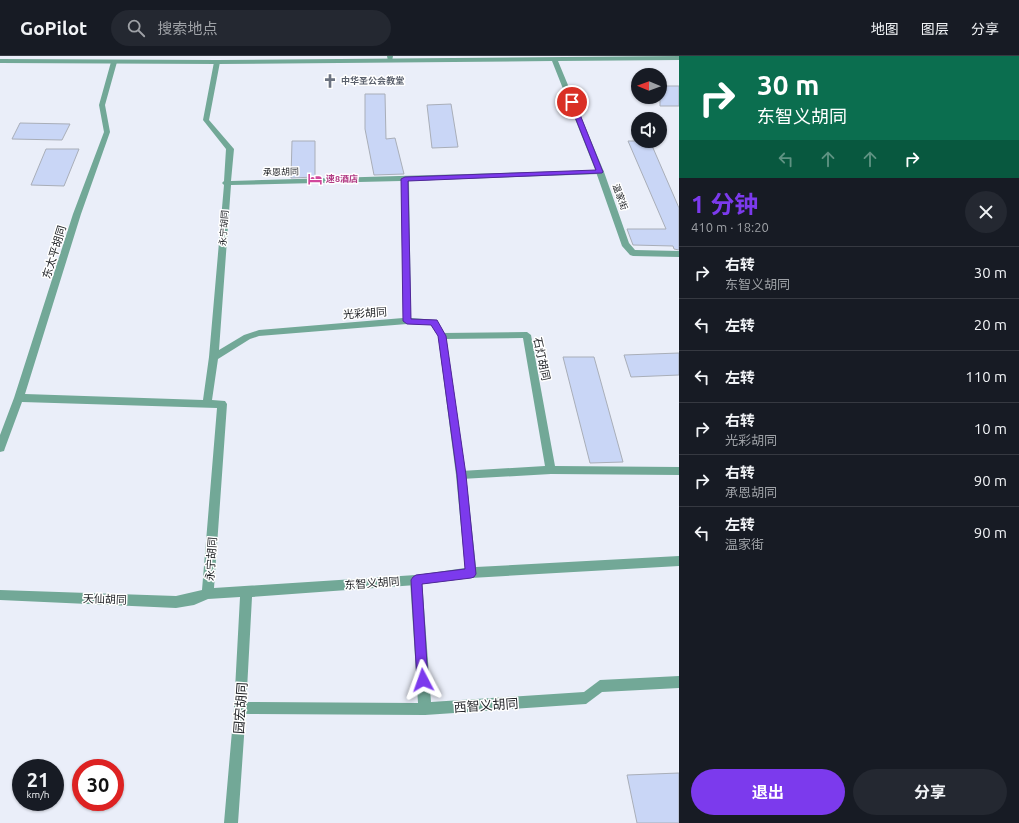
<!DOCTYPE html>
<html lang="zh">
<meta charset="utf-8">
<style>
body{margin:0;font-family:Ubuntu,"Noto Sans SC",sans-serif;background:#242831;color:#f1f3f6;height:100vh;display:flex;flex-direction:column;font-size:15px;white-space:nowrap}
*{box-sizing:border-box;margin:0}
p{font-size:13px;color:#9ea1a6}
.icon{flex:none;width:22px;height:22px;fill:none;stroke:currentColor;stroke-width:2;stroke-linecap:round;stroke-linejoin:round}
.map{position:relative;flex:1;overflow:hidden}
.drawer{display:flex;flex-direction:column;background:#171b24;width:340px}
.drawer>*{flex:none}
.hud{background:#0b6e4f;color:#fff;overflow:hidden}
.needle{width:26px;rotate:271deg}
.fabs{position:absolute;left:631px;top:12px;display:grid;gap:8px}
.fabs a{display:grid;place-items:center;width:36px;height:36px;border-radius:50%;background:#171b24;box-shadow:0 1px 3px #0004;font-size:20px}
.speed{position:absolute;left:12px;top:703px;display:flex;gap:8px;font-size:20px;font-weight:700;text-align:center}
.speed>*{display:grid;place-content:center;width:52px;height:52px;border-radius:50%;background:#171b24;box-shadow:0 1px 3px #0004;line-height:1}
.speed small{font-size:10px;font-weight:400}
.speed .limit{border:6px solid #d22;background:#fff;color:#111}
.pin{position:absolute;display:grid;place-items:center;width:34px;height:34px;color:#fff;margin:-17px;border:2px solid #fff;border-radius:50%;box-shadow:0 1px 4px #0007}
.me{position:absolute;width:44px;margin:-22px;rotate:356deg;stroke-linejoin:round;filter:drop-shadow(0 0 3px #0008)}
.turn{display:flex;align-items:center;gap:14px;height:84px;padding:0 12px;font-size:18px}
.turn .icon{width:52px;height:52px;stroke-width:2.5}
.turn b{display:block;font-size:28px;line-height:34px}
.lanes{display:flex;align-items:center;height:38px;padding:0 12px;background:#0003;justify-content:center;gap:20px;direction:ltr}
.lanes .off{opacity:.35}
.round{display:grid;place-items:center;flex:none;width:42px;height:42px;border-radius:21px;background:#242831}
.head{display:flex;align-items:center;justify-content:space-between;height:68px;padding:0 12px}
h1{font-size:24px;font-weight:700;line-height:30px;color:#7c3aed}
.button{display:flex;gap:8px;margin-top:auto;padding:8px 12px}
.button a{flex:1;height:46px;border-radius:24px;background:#7c3aed;color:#fff;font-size:16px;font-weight:700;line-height:46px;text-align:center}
.button a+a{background:#242831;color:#f1f3f6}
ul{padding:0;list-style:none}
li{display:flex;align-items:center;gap:12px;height:52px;padding:0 12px;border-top:1px solid #363941}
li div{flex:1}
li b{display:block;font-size:15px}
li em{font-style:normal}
header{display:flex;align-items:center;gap:24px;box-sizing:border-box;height:56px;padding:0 20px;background:#171b24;border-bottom:1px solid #363941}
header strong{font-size:19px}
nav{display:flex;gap:22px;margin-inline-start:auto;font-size:14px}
.search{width:280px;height:36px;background:#242831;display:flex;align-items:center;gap:10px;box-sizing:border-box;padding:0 14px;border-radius:22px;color:#9ea1a6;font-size:15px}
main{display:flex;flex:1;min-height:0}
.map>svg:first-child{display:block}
.building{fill:#c9d6f6;stroke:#a9aeb8}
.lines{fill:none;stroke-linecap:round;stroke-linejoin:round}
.service{fill:#72a897;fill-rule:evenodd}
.minor{fill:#72a897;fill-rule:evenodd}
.route{fill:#7c3aed;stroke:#51269a}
.labels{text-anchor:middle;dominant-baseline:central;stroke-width:3;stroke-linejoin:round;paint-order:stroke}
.far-worship-label{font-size:9px;font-weight:bold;fill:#5b616d;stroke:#fff;text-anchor:start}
.far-street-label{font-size:9px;fill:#222428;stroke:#fff}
.far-hotel-label{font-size:9px;font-weight:bold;fill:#b23c85;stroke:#fff;text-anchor:start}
.street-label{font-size:11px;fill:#222428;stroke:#fff}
.near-street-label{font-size:13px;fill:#222428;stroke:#fff}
</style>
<header>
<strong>GoPilot</strong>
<div class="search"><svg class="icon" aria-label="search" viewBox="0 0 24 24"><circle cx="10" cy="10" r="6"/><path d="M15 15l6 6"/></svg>搜索地点</div>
<nav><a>地图</a><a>图层</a><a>分享</a></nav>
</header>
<main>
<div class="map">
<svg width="679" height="767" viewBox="0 0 679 767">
<rect width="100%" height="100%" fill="#eaeef9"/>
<path class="building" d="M 660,30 L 679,30 L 679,50 L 660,50 Z
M 365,38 L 385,38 L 386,83 L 395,82 L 404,118 L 374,119 L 365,73 Z
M 451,48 L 458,91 L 432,92 L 427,49 Z
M 20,67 L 70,68 L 62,84 L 12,83 Z
M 292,85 L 315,85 L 315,121 L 291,122 Z
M 628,85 L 650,85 L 679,152 L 679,194 L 674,193 L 673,190 L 633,189 L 627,173 L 666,173 Z
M 46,93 L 79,93 L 64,130 L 31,129 Z
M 679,297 L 679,319 L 631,321 L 624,299 Z
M 563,301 L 594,301 L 623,406 L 590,407 Z
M 679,717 L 679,767 L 637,767 L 627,719 Z"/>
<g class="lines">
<path class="service" d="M 387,0 L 393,0 L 392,5 L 388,5 Z
M 114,4 L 117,6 L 105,49 L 110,76 L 81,158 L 25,338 L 203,344 L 209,301 L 224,129 L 222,127 L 224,125 L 226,93 L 203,64 L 214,6 L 217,4 L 220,6 L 209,64 L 234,93 L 231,125 L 603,114 L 604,116 L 600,118 L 409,125 L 411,262 L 437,264 L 446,280 L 466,419 L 476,511 L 679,500 L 679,510 L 471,522 L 416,529 L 252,541 L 246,652 L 238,767 L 224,767 L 234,652 L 240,541 L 208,543 L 194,549 L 176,552 L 0,544 L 0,534 L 176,540 L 202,534 L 217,352 L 22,346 L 5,392 L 4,395 L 0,396 L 0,379 L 14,342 L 73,158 L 104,76 L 99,49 L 111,6 ZM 401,125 L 403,262 L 259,274 L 244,279 L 219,294 L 231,129 ZM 407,268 L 431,269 L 438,280 L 456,419 L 465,512 L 416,519 L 214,532 L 227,348 L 225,345 L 212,344 L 218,303 L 250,283 L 259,280 Z"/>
<path class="minor" d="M 679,0 L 679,4 L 558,5 L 604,116 L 629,187 L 635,194 L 679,195 L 679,201 L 633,200 L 630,199 L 622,190 L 596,116 L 552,5 L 217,8 L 0,7 L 0,3 L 217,4 Z
M 527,276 L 531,279 L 555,410 L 679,411 L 679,419 L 551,418 L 461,423 L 457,422 L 456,419 L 457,416 L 461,415 L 545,410 L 523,282 L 442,283 L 438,280 L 442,277 Z
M 416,519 L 420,520 L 422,524 L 431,646 L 584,636 L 600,624 L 679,620 L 679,632 L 602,636 L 586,648 L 425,659 L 240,658 L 236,656 L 234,652 L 236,648 L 240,646 L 418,647 L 410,524 L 412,520 Z"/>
</g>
<path class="route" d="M 569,44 L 575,46 L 603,116 L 602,117 L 408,125 L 411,263 L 437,264 L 446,280 L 466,419 L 476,518 L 474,521 L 471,522 L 422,528 L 428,624 L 427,628 L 423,630 L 419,628 L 417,624 L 411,524 L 413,521 L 416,519 L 465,513 L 457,419 L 438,280 L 431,269 L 407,268 L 403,265 L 401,123 L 405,121 L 596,114 L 569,46 Z"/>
<defs>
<symbol id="church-bare" viewBox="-9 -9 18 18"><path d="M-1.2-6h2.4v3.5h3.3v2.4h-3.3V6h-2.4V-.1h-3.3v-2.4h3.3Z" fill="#6b7280" stroke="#fff" stroke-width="2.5" paint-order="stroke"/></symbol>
<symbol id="hotel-bare" viewBox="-9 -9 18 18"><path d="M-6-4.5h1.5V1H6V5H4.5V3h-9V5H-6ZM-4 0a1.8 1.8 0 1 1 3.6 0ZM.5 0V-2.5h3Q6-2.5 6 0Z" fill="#d1479c" stroke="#fff" stroke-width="2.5" paint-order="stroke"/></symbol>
</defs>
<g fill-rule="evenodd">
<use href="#church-bare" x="320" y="15" width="20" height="20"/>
<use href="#hotel-bare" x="305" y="113" width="20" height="20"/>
</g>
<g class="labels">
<g class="far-worship-label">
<text x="341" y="25">中华圣公会教堂</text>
</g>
<g class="far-street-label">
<text transform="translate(281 116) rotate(-1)">承恩胡同</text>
<text transform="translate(620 141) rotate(70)">温家街</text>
<text transform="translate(224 172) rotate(-86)">永宁胡同</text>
</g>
<g class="far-hotel-label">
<text x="326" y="123">速8酒店</text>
</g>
<g class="street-label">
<text transform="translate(54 196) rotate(-73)">东太平胡同</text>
<text transform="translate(365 257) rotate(-4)">光彩胡同</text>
<text transform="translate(542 303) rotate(78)">石灯胡同</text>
<text transform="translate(211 503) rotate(-86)">永宁胡同</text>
<text transform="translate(372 527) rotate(-4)">东智义胡同</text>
<text transform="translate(105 543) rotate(2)">天仙胡同</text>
</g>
<g class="near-street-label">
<text transform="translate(486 649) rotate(-4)">西智义胡同</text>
<text transform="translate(240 652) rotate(-86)">园宏胡同</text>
</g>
</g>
</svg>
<div class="fabs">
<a><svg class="needle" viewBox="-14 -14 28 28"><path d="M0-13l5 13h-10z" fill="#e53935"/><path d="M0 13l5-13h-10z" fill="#9ea1a6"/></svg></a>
<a><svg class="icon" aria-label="sound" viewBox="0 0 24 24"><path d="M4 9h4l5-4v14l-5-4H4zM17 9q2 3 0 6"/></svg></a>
</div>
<div class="speed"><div>21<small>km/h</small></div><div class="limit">30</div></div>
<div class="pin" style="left:572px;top:46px;background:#d93025"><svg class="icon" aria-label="arrive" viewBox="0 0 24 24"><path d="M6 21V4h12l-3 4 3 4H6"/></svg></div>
<svg class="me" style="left:423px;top:624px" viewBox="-20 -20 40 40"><path d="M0-17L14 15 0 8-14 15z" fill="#7c3aed" stroke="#fff" stroke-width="4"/></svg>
</div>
<section class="drawer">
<div class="hud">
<div class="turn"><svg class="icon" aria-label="right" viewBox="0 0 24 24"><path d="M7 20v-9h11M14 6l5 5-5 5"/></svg><div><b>30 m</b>东智义胡同</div></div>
<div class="lanes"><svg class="icon off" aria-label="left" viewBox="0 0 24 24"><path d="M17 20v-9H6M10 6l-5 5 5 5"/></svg><svg class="icon off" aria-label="ahead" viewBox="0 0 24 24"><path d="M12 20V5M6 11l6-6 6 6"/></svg><svg class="icon off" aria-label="ahead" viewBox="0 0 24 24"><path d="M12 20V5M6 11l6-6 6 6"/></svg><svg class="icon" aria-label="right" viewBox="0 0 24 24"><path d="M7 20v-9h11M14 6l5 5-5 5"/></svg></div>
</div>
<div class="head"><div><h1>1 分钟</h1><p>410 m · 18:20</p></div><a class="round"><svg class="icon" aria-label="close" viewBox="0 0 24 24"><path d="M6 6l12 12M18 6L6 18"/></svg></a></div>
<ul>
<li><svg class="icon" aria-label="right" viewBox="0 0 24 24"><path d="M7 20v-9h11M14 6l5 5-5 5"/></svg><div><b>右转</b><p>东智义胡同</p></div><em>30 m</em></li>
<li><svg class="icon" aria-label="left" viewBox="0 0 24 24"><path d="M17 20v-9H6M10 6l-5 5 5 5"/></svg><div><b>左转</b></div><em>20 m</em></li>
<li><svg class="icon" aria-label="left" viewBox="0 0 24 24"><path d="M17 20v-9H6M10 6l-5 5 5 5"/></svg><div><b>左转</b></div><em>110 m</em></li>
<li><svg class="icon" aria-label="right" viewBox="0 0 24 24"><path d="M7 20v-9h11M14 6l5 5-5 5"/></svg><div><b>右转</b><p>光彩胡同</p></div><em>10 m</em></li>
<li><svg class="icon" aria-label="right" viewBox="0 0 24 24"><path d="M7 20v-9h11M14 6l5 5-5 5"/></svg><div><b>右转</b><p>承恩胡同</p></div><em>90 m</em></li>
<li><svg class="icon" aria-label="left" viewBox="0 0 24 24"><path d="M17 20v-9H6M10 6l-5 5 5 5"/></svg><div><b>左转</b><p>温家街</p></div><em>90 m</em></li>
</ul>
<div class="button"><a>退出</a><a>分享</a></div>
</section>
</main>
